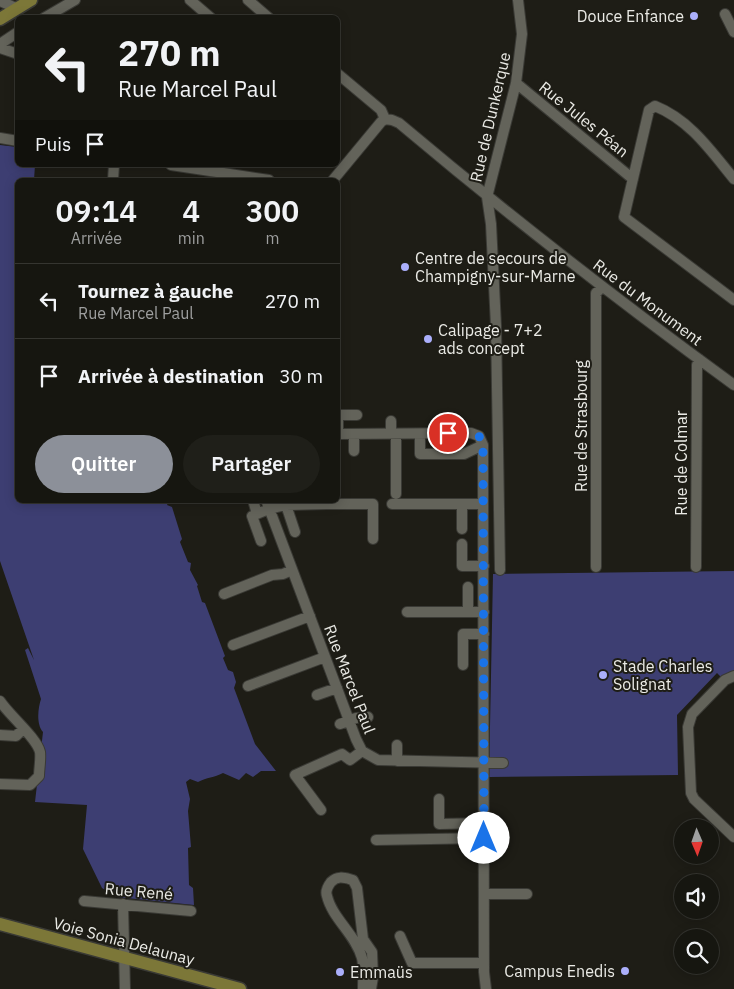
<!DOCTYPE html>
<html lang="fr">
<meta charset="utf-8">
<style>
body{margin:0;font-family:"IBM Plex Sans",sans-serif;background:#1f1f19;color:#f1f3f6;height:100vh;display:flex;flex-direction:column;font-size:19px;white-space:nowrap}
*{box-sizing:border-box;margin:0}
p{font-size:16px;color:#9e9f9f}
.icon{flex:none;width:28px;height:28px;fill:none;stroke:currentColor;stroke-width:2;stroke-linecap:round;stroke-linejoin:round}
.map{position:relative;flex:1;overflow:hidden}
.panel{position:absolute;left:15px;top:178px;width:325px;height:325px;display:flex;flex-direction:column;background:#161610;border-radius:8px;box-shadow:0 2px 12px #0003,0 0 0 1px #353530}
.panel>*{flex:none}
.banner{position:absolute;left:15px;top:15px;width:325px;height:152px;border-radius:8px;box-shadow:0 2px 12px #0003,0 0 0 1px #353530;background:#161610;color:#f1f3f6;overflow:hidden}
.needle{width:32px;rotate:178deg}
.fabs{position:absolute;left:674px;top:819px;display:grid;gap:10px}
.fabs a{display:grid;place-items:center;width:45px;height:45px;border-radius:50%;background:#161610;box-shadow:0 2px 12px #0003,0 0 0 1px #353530;font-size:25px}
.pin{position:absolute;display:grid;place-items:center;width:42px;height:42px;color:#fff;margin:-21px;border:2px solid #fff;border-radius:50%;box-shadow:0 1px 5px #0007}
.me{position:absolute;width:55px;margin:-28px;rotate:0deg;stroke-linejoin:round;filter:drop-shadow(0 0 4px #0008)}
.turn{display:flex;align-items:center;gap:18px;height:105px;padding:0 20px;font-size:22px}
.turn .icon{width:65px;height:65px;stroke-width:2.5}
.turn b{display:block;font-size:35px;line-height:42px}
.then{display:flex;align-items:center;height:48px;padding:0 20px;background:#0003;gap:10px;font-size:19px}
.eta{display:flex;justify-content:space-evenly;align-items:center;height:85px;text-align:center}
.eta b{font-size:30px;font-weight:600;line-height:35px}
.cta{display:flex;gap:10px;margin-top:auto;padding:10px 20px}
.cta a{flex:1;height:58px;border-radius:30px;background:#8c9099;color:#fff;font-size:20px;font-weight:600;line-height:58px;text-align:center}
.cta a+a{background:#1f1f19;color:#f1f3f6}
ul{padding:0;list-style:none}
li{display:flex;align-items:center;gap:15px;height:75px;padding:0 20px;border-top:1px solid #353530}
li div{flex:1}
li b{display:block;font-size:19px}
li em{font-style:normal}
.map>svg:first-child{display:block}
.green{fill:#3d3e72}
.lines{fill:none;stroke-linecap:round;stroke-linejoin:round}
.minor-casing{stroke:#3a3a35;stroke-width:12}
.major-casing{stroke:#3a3a35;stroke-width:15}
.minor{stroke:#63635a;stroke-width:10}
.major{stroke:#7c7738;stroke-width:12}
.route{stroke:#1a73e8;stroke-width:9;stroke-dasharray:0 16.2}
.poi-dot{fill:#abaffb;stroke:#1e1d16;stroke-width:2}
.labels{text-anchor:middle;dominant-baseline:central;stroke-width:4;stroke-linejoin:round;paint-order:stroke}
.poi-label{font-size:16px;fill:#eaeae5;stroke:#1e1d16;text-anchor:start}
.street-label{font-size:16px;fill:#eaeae5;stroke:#1e1d16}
</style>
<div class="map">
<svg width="734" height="989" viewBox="0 0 734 989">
<rect width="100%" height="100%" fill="#1e1d16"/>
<path class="green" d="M 0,145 L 17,147 L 18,165 L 35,165 L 34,180 L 18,180 L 18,500 L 169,500 L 167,505 L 172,507 L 182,539 L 180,542 L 188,562 L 191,563 L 190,570 L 198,585 L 197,586 L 202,602 L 205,603 L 225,656 L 223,658 L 228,670 L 233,672 L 236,682 L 234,688 L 255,744 L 276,771 L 261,771 L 253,777 L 246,773 L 239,780 L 223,773 C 214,778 207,777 198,782 L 190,779 L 186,782 L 190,799 L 188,811 L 191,847 L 188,848 L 189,885 L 193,888 L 194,905 L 117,897 L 102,888 L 83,849 L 87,805 L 35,802 L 43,732 C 36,724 38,708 41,699 L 25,650 L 28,648 L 34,660 L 0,561 Z
M 734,571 L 734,671 L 729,672 L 722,678 L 717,673 L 677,715 L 678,775 L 489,777 L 493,574 Z"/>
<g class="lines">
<defs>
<path id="minor" d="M 190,0 L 211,18
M 248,0 L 269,18
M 0,1 L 16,8
M 725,14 L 734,32
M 44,18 L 75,0
M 0,44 L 18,32
M 0,48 L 18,54
M 338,74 L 381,110 L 385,119
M 516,83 L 633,179
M 385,119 L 392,120 L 399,123 C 507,214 619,301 734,385
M 0,138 L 18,141
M 171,165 L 269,180
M 734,179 C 711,151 690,120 655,106 L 649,110 L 624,217 L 734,300
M 113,180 L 114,165
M 333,180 L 381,122 L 385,119
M 391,421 L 391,434
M 338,434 L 471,433 L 479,436 L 483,445 L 484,972 L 486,989
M 338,434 L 338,415 L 357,415
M 354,434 L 354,451
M 396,434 L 396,494
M 420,434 L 420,454 L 464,454 L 483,445
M 253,500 L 257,514
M 266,500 L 356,739 L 362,751 L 378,760 L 503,763
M 327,500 L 327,504 L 373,504 L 373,539
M 392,504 L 483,504
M 462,504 L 462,529
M 286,505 L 295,532
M 261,541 L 252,516 L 269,509 L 286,505 L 327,504
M 462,544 L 462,566 L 484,566
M 596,567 L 596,293 L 602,287
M 696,567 L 697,365 L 699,359
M 500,570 L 496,326 L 491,224 L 487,197 L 516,83 L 522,34 L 518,0
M 468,587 L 468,612
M 224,594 L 272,575 L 283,574 L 292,570
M 407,612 L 484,612
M 233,645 L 310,616
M 463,665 L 463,634 L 484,634
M 734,676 L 725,680 L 692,714 L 688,727 L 691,793 L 694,799 L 734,837
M 248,686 L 325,657
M 317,695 L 337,688
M 0,701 C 9,715 37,738 40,752 C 41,759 39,769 39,776 L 30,785 L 0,784
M 340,724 L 356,718 L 368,717
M 0,735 L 16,736 L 23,729
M 397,745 L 397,761
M 439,799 L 439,824 L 484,823
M 321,810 L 295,775 L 342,754 L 350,760 L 362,751
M 376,840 L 484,838
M 484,894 L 527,894
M 84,901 L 191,911
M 123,904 L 125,989
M 400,936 L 412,963 L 484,963
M 363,989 C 363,979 364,967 362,958 C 356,935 332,918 327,896 C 325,891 328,886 331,882 C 338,875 345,878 353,880 L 357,888 L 363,939 L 372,952 L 373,977 L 371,989"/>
<path id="major" d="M 0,19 L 31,0
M 0,924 L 240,989"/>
</defs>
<use href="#minor" class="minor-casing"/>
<use href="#major" class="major-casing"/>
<use href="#minor" class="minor"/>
<use href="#major" class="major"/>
</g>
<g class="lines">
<path class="route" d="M 448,433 L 471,433 L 479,436 L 483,445 L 484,838"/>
</g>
<g class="poi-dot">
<circle cx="694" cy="16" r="5"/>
<circle cx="405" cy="267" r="5"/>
<circle cx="428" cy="339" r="5"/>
<circle cx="603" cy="675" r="5"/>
<circle cx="625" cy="971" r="5"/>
<circle cx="340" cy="972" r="5"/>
</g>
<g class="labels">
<g class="poi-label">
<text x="684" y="16" text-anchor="end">Douce Enfance</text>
<text x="415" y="258">Centre de secours de<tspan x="415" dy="18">Champigny-sur-Marne</tspan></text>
<text x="438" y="330">Calipage - 7+2<tspan x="438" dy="18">ads concept</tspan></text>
<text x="613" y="666">Stade Charles<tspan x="613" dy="18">Solignat</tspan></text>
<text x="615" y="971" text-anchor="end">Campus Enedis</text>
<text x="350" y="972">Emmaüs</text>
</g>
<g class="street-label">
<text transform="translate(490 117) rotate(-77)">Rue de Dunkerque</text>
<text transform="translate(584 119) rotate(39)">Rue Jules Péan</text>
<text transform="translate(648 302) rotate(37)">Rue du Monument</text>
<text transform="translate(581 426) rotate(-90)">Rue de Strasbourg</text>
<text transform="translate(681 463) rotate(-90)">Rue de Colmar</text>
<text transform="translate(350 679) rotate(69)">Rue Marcel Paul</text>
<text transform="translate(139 891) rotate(5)">Rue René</text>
<text transform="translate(124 941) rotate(15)">Voie Sonia Delaunay</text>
</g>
</g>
</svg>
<div class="fabs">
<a><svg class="needle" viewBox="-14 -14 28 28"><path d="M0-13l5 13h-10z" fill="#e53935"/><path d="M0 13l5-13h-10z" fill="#9e9f9f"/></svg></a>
<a><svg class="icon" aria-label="sound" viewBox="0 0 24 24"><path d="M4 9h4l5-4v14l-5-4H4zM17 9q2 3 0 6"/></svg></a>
<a><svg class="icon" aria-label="search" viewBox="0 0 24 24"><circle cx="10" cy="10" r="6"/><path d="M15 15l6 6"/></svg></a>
</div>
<div class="pin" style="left:448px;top:433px;background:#d93025"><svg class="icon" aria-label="arrive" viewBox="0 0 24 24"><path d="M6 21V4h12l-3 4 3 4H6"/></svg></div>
<svg class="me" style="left:484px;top:838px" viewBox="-20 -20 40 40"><circle r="19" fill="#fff"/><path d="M0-13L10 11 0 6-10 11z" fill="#1a73e8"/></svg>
<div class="banner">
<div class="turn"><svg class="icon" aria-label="left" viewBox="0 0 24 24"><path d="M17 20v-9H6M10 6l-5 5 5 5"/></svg><div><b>270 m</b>Rue Marcel Paul</div></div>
<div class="then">Puis<svg class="icon" aria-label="arrive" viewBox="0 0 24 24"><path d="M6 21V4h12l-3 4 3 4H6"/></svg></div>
</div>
<section class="panel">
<div class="eta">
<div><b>09:14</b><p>Arrivée</p></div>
<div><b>4</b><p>min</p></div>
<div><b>300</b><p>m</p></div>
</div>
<ul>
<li><svg class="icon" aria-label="left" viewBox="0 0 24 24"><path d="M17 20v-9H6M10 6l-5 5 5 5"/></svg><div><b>Tournez à gauche</b><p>Rue Marcel Paul</p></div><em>270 m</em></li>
<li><svg class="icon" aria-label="arrive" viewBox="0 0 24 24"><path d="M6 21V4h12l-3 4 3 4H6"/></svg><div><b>Arrivée à destination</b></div><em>30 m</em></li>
</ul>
<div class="cta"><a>Quitter</a><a>Partager</a></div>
</section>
</div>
